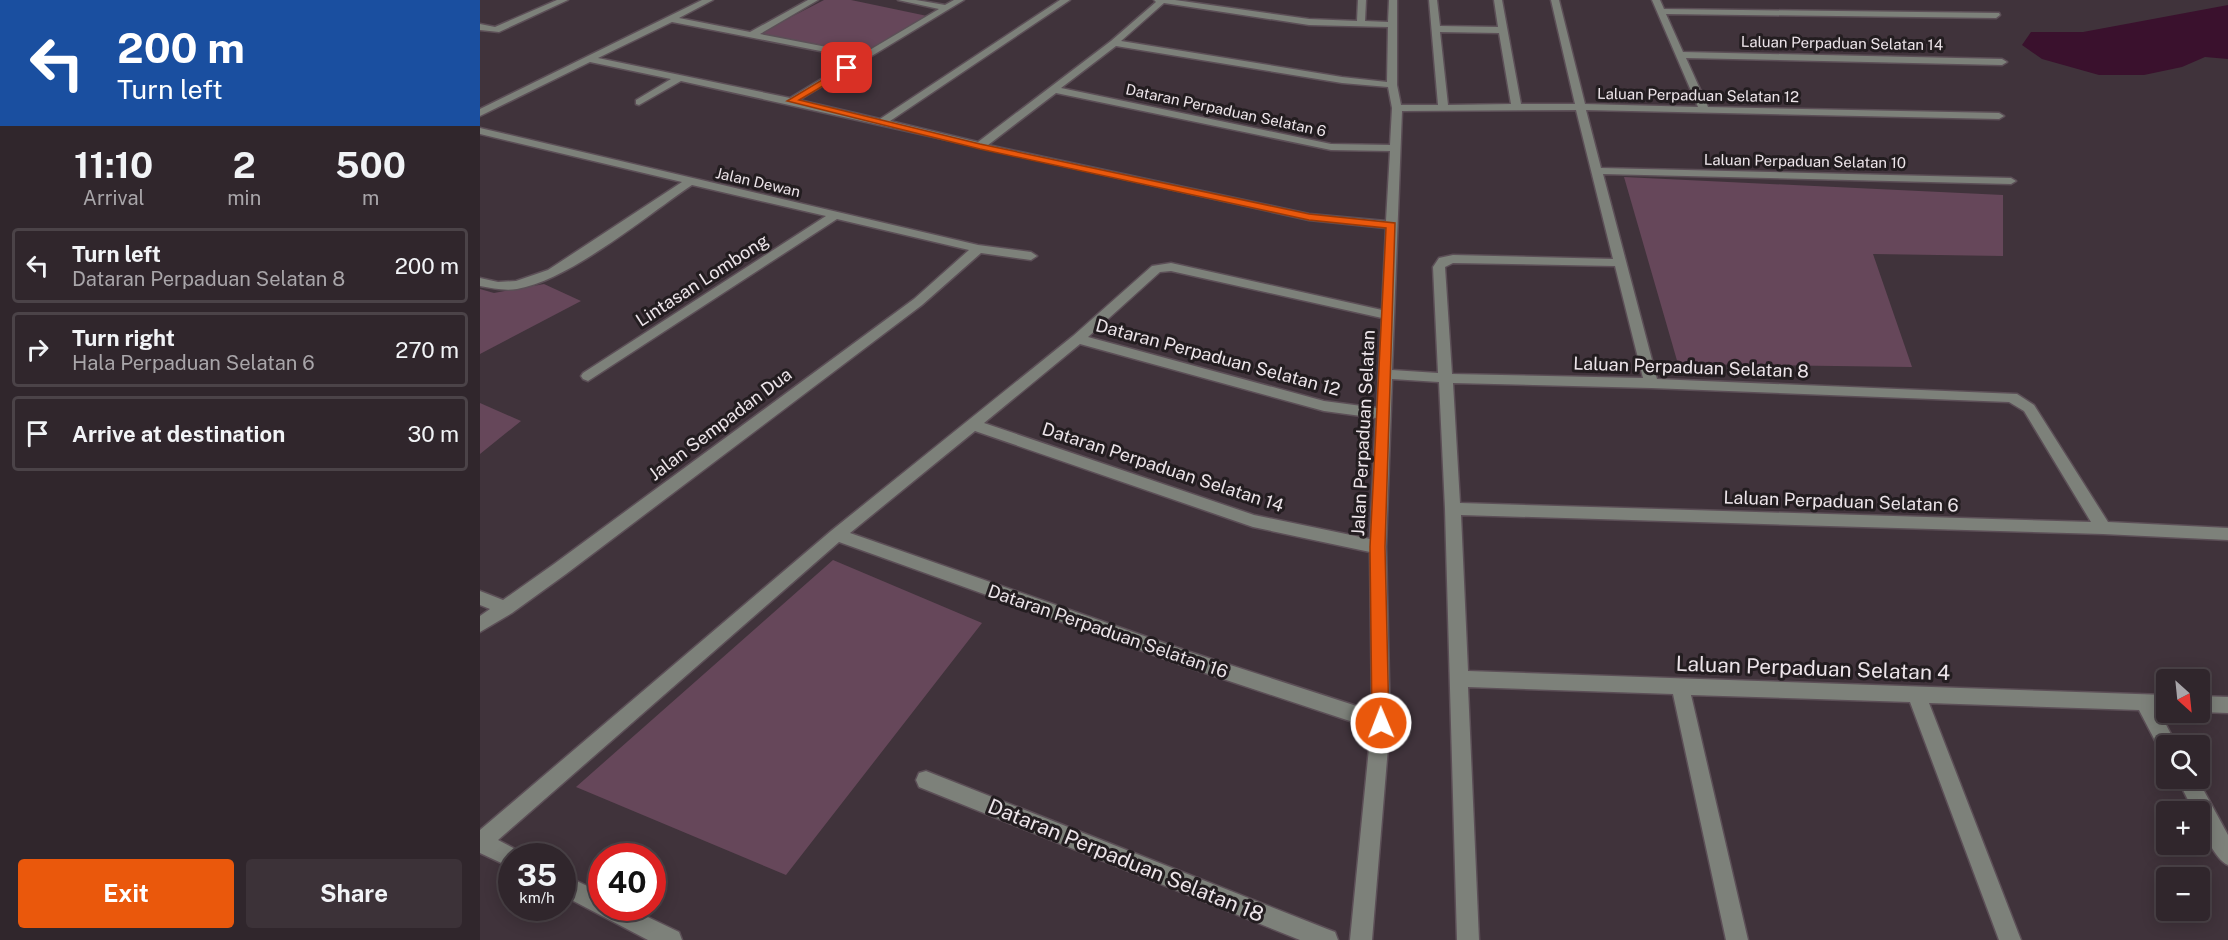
<!DOCTYPE html>
<meta charset="utf-8">
<style>
body{margin:0;font-family:"Public Sans",sans-serif;background:#3c3238;color:#f1f3f6;height:100vh;display:flex;flex-direction:column;font-size:22px;white-space:nowrap}
*{box-sizing:border-box;margin:0}
p{font-size:20px;color:#a8a5a9}
.icon{flex:none;width:33px;height:33px;fill:none;stroke:currentColor;stroke-width:2;stroke-linecap:round;stroke-linejoin:round}
.map{position:relative;flex:1;overflow:hidden}
.drawer{display:flex;flex-direction:column;background:#30262c;width:480px}
.drawer>*{flex:none}
.top-card{background:#1a4fa0;color:#fff;overflow:hidden}
.needle{width:39px;rotate:153deg}
.buttons{position:absolute;left:1676px;top:669px;display:grid;gap:12px}
.buttons a{display:grid;place-items:center;width:54px;height:54px;border-radius:6px;background:#30262c;box-shadow:0 3px 15px #0003,0 0 0 2px #4b4348;font-size:30px}
.speed{position:absolute;left:18px;top:843px;display:flex;gap:12px;font-size:30px;font-weight:700;text-align:center}
.speed>*{display:grid;place-content:center;width:78px;height:78px;border-radius:50%;background:#30262c;box-shadow:0 3px 15px #0003,0 0 0 2px #4b4348;line-height:1}
.speed small{font-size:15px;font-weight:400}
.speed .limit{border:9px solid #d22;background:#fff;color:#111}
.pin{position:absolute;display:grid;place-items:center;width:51px;height:51px;color:#fff;margin:-26px;border-radius:12px;box-shadow:0 3px 9px #0006}
.me{position:absolute;width:66px;margin:-33px;rotate:359deg;stroke-linejoin:round;filter:drop-shadow(0 0 4px #0008)}
.turn{display:flex;align-items:center;gap:21px;height:126px;padding:0 18px;font-size:27px}
.turn .icon{width:78px;height:78px;stroke-width:2.5}
.turn b{display:block;font-size:42px;line-height:51px}
.eta{display:flex;justify-content:space-evenly;align-items:center;height:102px;text-align:center}
.eta b{font-size:36px;font-weight:700;line-height:42px}
.action{display:flex;gap:12px;margin-top:auto;padding:12px 18px}
.action a{flex:1;height:69px;border-radius:6px;background:#ea580c;color:#fff;font-size:24px;font-weight:700;line-height:69px;text-align:center}
.action a+a{background:#3c3238;color:#f1f3f6}
ul{padding:0;list-style:none}
li{display:flex;align-items:center;gap:18px;height:75px;margin:0 12px 9px;padding:0 6px;border:3px solid #4b4348;border-radius:6px}
li div{flex:1}
li b{display:block;font-size:22px}
li em{font-style:normal}
main{display:flex;flex:1;min-height:0}
.map>svg:first-child{display:block}
.green{fill:#66475a}
.water{fill:#3a112d}
.lines{fill:none;stroke-linecap:round;stroke-linejoin:round}
.minor-casing{stroke:#5c4f57;stroke-width:3}
.minor{fill:#7d817a;fill-rule:evenodd}
.route{fill:#ea580c;stroke:#983908;stroke-width:1.5}
.labels{text-anchor:middle;dominant-baseline:central;stroke-width:6;stroke-linejoin:round;paint-order:stroke}
.far-street-label{font-size:15px;fill:#ece4e9;stroke:#231d20}
.street-label{font-size:18px;fill:#ece4e9;stroke:#231d20}
.near-street-label{font-size:21px;fill:#ece4e9;stroke:#231d20}
</style>
<main>
<section class="drawer">
<div class="top-card">
<div class="turn"><svg class="icon" aria-label="left" viewBox="0 0 24 24"><path d="M17 20v-9H6M10 6l-5 5 5 5"/></svg><div><b>200 m</b>Turn left</div></div>
</div>
<div class="eta">
<div><b>11:10</b><p>Arrival</p></div>
<div><b>2</b><p>min</p></div>
<div><b>500</b><p>m</p></div>
</div>
<ul>
<li><svg class="icon" aria-label="left" viewBox="0 0 24 24"><path d="M17 20v-9H6M10 6l-5 5 5 5"/></svg><div><b>Turn left</b><p>Dataran Perpaduan Selatan 8</p></div><em>200 m</em></li>
<li><svg class="icon" aria-label="right" viewBox="0 0 24 24"><path d="M7 20v-9h11M14 6l5 5-5 5"/></svg><div><b>Turn right</b><p>Hala Perpaduan Selatan 6</p></div><em>270 m</em></li>
<li><svg class="icon" aria-label="arrive" viewBox="0 0 24 24"><path d="M6 21V4h12l-3 4 3 4H6"/></svg><div><b>Arrive at destination</b></div><em>30 m</em></li>
</ul>
<div class="action"><a>Exit</a><a>Share</a></div>
</section>
<div class="map">
<svg width="1748" height="940" viewBox="0 0 1748 940">
<rect width="100%" height="100%" fill="#40333b"/>
<path class="green" d="M 344,0 L 371,0 L 452,17 L 384,55 L 278,34 Z
M 1144,177 L 1523,195 L 1523,256 L 1393,254 L 1432,367 L 1198,364 Z
M 64,284 L 101,301 L 0,354 L 0,289 L 14,293 Z
M 0,403 L 41,421 L 0,454 Z
M 353,560 L 502,623 L 306,875 L 96,787 Z"/>
<path class="water" d="M 1748,5 L 1748,59 L 1725,57 L 1702,67 L 1664,75 L 1619,75 L 1562,59 L 1542,45 L 1551,32 L 1603,32 Z"/>
<g class="lines">
<defs>
<path id="minor" d="M 77,0 L 88,0 L 19,32 L 0,30 L 0,24 L 15,27 Z
M 222,0 L 233,0 L 199,18 L 270,32 L 328,0 L 338,0 L 280,34 L 383,54 L 459,9 L 418,0 L 436,0 L 465,5 L 474,0 L 484,0 L 319,100 L 400,119 L 580,0 L 590,0 L 410,121 L 498,142 L 631,41 L 676,2 L 674,0 L 695,0 L 829,19 L 877,21 L 878,0 L 886,0 L 885,21 L 908,22 L 909,0 L 917,0 L 917,85 L 921,105 L 958,105 L 949,0 L 957,0 L 960,26 L 1018,27 L 1014,0 L 1022,0 L 1041,104 L 1095,104 L 1071,0 L 1079,0 L 1105,104 L 1218,107 L 1172,0 L 1180,0 L 1184,9 L 1519,13 L 1520,15 L 1516,18 L 1186,14 L 1203,52 L 1522,59 L 1527,62 L 1522,65 L 1206,58 L 1228,107 L 1519,113 L 1524,116 L 1519,119 L 1106,110 L 1121,168 L 1531,178 L 1536,181 L 1531,184 L 1123,174 L 1177,379 L 1537,394 L 1554,405 L 1628,522 L 1748,528 L 1748,540 L 1623,534 L 981,515 L 988,671 L 1686,695 L 1686,711 L 1679,711 L 1697,746 L 1686,746 L 1686,754 L 1681,752 L 1659,710 L 1449,703 L 1541,940 L 1519,940 L 1430,702 L 1211,695 L 1268,940 L 1246,940 L 1193,694 L 988,687 L 999,940 L 977,940 L 965,509 L 959,382 L 912,379 L 906,547 L 910,723 L 892,940 L 870,940 L 891,728 L 710,668 L 359,542 L 18,840 L 39,851 L 42,856 L 32,856 L 32,868 L 0,853 L 0,830 L 351,531 L 593,336 L 672,266 L 691,263 L 902,310 L 906,228 L 829,220 L 201,81 L 159,105 L 156,104 L 156,100 L 191,79 L 110,62 L 0,116 L 0,109 ZM 684,3 L 829,25 L 908,27 L 907,82 L 862,77 L 641,41 ZM 192,22 L 376,58 L 310,98 L 118,58 ZM 960,32 L 1019,33 L 1031,104 L 968,105 ZM 636,46 L 862,83 L 908,87 L 912,108 L 910,145 L 851,144 L 581,88 ZM 576,93 L 851,150 L 910,151 L 906,221 L 829,214 L 508,145 ZM 1096,110 L 1133,259 L 973,255 L 959,258 L 953,267 L 958,373 L 912,370 L 922,111 ZM 973,263 L 1135,266 L 1163,378 L 972,374 L 965,267 ZM 691,271 L 902,318 L 897,408 L 844,401 L 608,337 L 680,272 ZM 600,344 L 844,411 L 896,418 L 890,539 L 774,515 L 504,423 ZM 973,383 L 1171,388 L 1529,402 L 1544,411 L 1611,522 L 980,503 ZM 495,431 L 773,527 L 890,552 L 892,711 L 710,652 L 370,533 Z
M 0,128 L 498,245 L 551,252 L 557,256 L 551,260 L 501,253 L 442,305 L 86,574 L 32,613 L 0,632 L 0,616 L 10,609 L 0,605 L 0,591 L 23,600 L 74,564 L 434,299 L 489,250 L 357,219 L 108,381 L 103,379 L 101,376 L 103,373 L 346,216 L 212,185 C 166,216 90,280 37,289 C 24,291 12,288 0,286 L 0,278 L 18,282 L 36,281 L 68,270 L 202,182 L 0,134 Z
M 1719,696 L 1748,697 L 1748,713 L 1719,712 Z
M 446,771 L 847,929 L 855,932 L 858,940 L 820,940 L 439,787 L 436,780 L 439,773 Z
M 1697,778 L 1717,778 L 1748,835 L 1748,865 C 1735,860 1719,826 1719,812 L 1714,812 Z
M 82,874 L 122,893 L 122,908 L 149,908 L 199,932 L 202,940 L 168,940 L 82,895 Z"/>
</defs>
<use href="#minor" class="minor-casing"/>
<use href="#minor" class="minor"/>
</g>
<path class="route" d="M 367,65 L 370,66 L 370,70 L 319,100 L 500,144 L 829,214 L 915,223 L 905,547 L 909,723 L 907,728 L 901,731 L 895,728 L 892,723 L 890,547 L 906,228 L 829,220 L 500,149 L 307,101 Z"/>
<g class="labels">
<g class="far-street-label">
<text transform="translate(1362 43) rotate(1)">Laluan Perpaduan Selatan 14</text>
<text transform="translate(1218 95) rotate(1)">Laluan Perpaduan Selatan 12</text>
<text transform="translate(746 110) rotate(12)">Dataran Perpaduan Selatan 6</text>
<text transform="translate(1325 161) rotate(1)">Laluan Perpaduan Selatan 10</text>
<text transform="translate(278 182) rotate(13)">Jalan Dewan</text>
</g>
<g class="street-label">
<text transform="translate(222 280) rotate(-33)">Lintasan Lombong</text>
<text transform="translate(738 357) rotate(15)">Dataran Perpaduan Selatan 12</text>
<text transform="translate(1211 367) rotate(2)">Laluan Perpaduan Selatan 8</text>
<text transform="translate(240 424) rotate(-37)">Jalan Sempadan Dua</text>
<text transform="translate(883 433) rotate(-87)">Jalan Perpaduan Selatan</text>
<text transform="translate(683 467) rotate(18)">Dataran Perpaduan Selatan 14</text>
<text transform="translate(1361 501) rotate(2)">Laluan Perpaduan Selatan 6</text>
<text transform="translate(628 631) rotate(19)">Dataran Perpaduan Selatan 16</text>
</g>
<g class="near-street-label">
<text transform="translate(1333 668) rotate(2)">Laluan Perpaduan Selatan 4</text>
<text transform="translate(646 860) rotate(22)">Dataran Perpaduan Selatan 18</text>
</g>
</g>
</svg>
<div class="buttons">
<a><svg class="needle" viewBox="-14 -14 28 28"><path d="M0-13l5 13h-10z" fill="#e53935"/><path d="M0 13l5-13h-10z" fill="#a8a5a9"/></svg></a>
<a><svg class="icon" aria-label="search" viewBox="0 0 24 24"><circle cx="10" cy="10" r="6"/><path d="M15 15l6 6"/></svg></a>
<a>+</a>
<a>−</a>
</div>
<div class="speed"><div>35<small>km/h</small></div><div class="limit">40</div></div>
<div class="pin" style="left:367px;top:68px;background:#d93025"><svg class="icon" aria-label="arrive" viewBox="0 0 24 24"><path d="M6 21V4h12l-3 4 3 4H6"/></svg></div>
<svg class="me" style="left:901px;top:723px" viewBox="-20 -20 40 40"><circle r="17" fill="#ea580c" stroke="#fff" stroke-width="3"/><path d="M0-11L8 9 0 5-8 9z" fill="#fff"/></svg>
</div>
</main>
